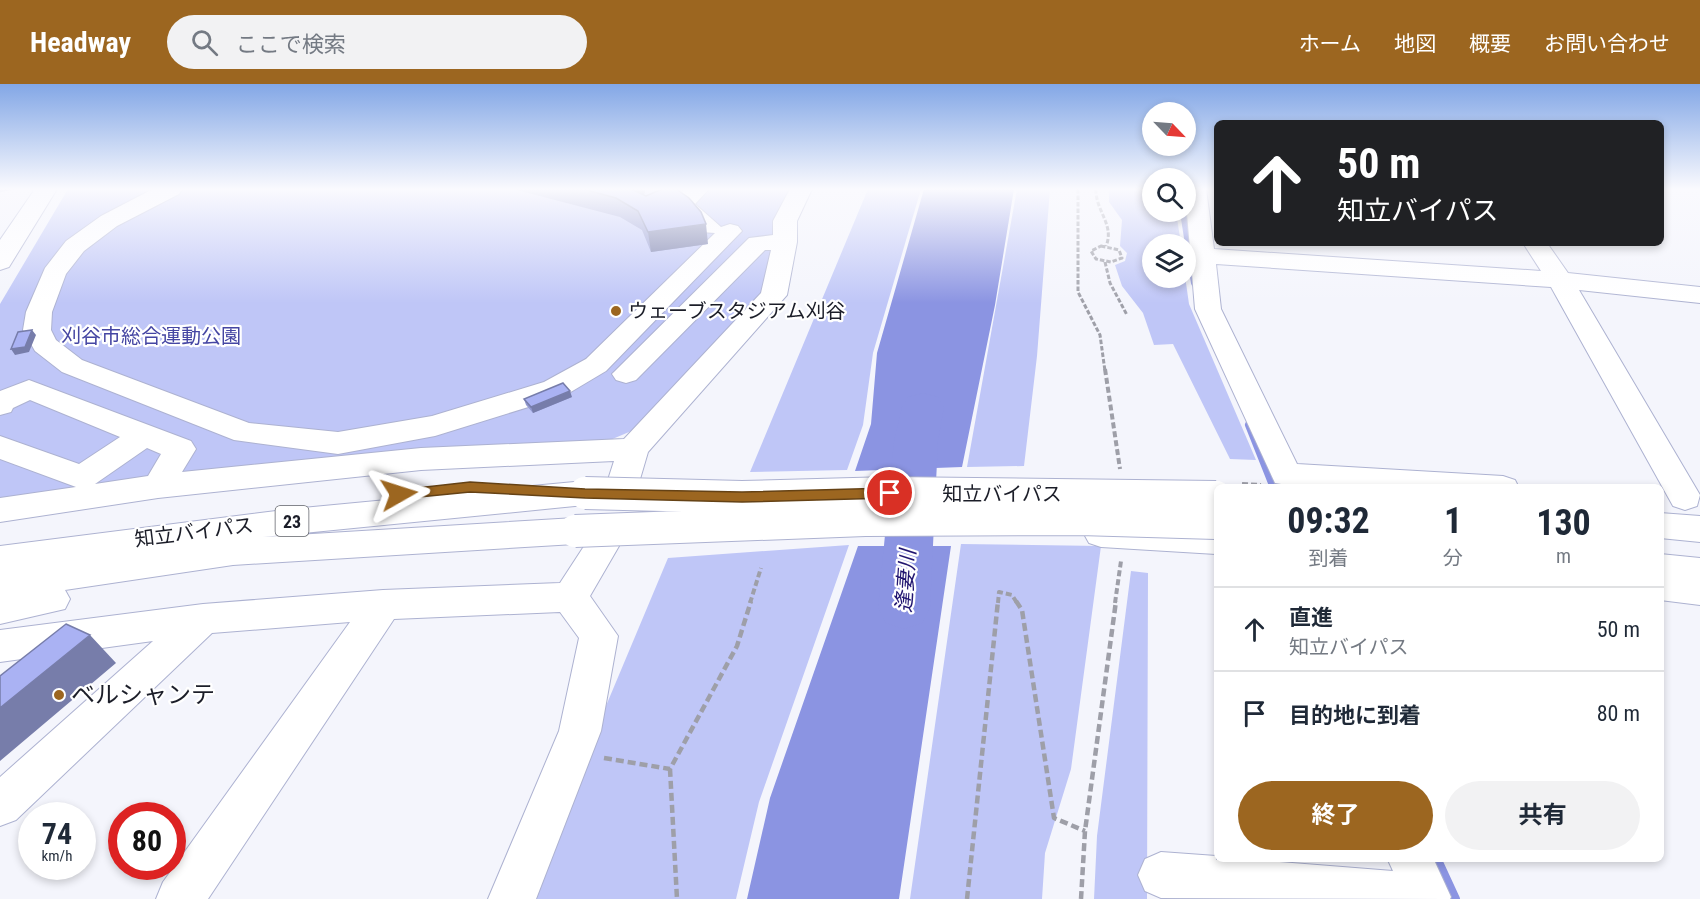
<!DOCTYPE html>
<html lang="ja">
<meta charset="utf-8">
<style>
body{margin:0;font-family:"Roboto Condensed","Noto Sans JP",sans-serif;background:#f2f2f3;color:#1f2937;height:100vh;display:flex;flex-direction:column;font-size:22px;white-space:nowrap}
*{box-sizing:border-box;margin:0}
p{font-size:20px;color:#747a83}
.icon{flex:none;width:33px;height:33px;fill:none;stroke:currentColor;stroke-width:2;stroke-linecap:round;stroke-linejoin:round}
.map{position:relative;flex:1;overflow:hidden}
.details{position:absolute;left:1214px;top:400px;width:450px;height:378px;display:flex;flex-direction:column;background:#fff;border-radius:9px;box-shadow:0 3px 9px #0003}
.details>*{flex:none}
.banner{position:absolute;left:1214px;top:36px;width:450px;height:126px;border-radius:9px;box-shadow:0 3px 9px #0003;background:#202124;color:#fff;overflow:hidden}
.needle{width:39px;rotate:115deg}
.buttons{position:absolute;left:1142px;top:18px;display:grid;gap:12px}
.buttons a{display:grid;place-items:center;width:54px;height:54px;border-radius:50%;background:#fff;box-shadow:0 3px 9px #0003;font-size:30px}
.speed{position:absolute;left:18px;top:718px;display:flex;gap:12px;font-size:30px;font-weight:700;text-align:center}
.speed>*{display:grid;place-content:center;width:78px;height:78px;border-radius:50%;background:#fff;box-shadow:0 3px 9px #0003;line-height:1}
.speed small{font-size:15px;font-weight:400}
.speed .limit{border:9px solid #d22;background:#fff;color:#111}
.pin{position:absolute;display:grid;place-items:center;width:51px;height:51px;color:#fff;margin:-26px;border:3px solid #fff;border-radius:50%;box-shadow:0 2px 6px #0007}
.me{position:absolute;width:66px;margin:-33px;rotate:84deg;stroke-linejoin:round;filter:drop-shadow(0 0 4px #0008)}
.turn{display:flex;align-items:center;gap:21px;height:126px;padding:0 24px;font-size:27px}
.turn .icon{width:78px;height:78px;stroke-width:2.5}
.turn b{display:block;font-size:42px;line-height:51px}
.eta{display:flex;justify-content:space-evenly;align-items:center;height:102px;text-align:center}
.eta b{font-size:36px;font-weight:700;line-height:42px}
.button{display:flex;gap:12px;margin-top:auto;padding:12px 24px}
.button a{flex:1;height:69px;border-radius:36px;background:#9c6620;color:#fff;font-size:24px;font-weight:700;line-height:69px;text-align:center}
.button a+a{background:#f2f2f3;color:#1f2937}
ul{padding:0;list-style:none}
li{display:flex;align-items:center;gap:18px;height:84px;padding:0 24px;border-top:2px solid #e0e1e3}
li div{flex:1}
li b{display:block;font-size:22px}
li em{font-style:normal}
header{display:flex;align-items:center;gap:36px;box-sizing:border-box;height:84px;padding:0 30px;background:#9c6620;color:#fff}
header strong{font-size:28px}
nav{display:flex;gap:33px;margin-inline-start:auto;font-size:21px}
.search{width:420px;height:54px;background:#f2f2f3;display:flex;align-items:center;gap:15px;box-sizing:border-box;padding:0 21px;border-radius:33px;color:#747a83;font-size:22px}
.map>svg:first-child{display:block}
.green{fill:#bfc6f7}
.water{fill:#8b94e2}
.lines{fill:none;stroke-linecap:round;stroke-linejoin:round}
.stream-far2{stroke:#8b94e2;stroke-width:6}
.stream-far1{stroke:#8b94e2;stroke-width:8}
.stream{stroke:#8b94e2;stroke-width:10}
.river{fill:#8b94e2;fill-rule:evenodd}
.minor-casing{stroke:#adb2d1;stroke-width:2}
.highway-casing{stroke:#adb2d1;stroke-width:2}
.path-far2{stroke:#9e9fa8;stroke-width:3;stroke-dasharray:4.5 2;stroke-linecap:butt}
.path-far1{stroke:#9e9fa8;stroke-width:4;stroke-dasharray:6 3;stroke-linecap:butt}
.path{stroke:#9e9fa8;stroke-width:4.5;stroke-dasharray:8 4;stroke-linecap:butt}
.minor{fill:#fff;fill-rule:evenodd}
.highway{fill:#fff;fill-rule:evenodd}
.highway-bridge-casing{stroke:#adb2d1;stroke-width:34;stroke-linecap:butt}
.highway-bridge{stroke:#fff;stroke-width:32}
.wall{fill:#9299d1}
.shaded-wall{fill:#777daa}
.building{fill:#aab2f3;stroke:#777daa;stroke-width:1.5}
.route{fill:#9c6620;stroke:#654215;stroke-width:1.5}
.poi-dot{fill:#9c6620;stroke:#fff;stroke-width:2}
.labels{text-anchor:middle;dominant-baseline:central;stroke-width:4.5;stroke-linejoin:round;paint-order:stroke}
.shield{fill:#fff;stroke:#5f6168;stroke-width:1.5}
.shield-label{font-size:18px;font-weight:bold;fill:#1b1d28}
.poi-label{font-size:20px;fill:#1b1d28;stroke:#fff;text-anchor:start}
.park-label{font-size:20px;fill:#4546a3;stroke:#fff}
.street-label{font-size:20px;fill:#1b1d28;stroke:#fff}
.water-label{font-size:21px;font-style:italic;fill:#211570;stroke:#fff}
.near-poi-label{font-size:24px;fill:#1b1d28;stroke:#fff;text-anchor:start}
</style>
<header>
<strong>Headway</strong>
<div class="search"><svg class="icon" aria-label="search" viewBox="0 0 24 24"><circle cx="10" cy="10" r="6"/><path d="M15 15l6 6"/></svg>ここで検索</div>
<nav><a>ホーム</a><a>地図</a><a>概要</a><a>お問い合わせ</a></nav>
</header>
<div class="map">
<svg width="1700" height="815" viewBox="0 0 1700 815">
<rect width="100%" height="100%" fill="#f4f5fc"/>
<path class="green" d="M 68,105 L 799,105 L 767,209 L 648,340 L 603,359 L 0,420 L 0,220 Z
M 868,105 L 921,105 L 873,269 L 863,341 L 847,386 L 750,388 Z
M 1017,105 L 1050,105 L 1037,272 L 1024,382 L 967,383 Z
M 1126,105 L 1152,105 L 1152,128 L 1176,128 L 1181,160 L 1152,160 L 1152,194 L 1185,192 L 1189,220 L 1256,376 L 1230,375 L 1173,260 L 1154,261 L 1143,229 L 1122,202 L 1115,181 L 1125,177 L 1127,169 L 1120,162 L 1122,136 L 1109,118 L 1109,107 Z
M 961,460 L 1101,462 L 1071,685 L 1045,769 L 1042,815 L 910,815 Z
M 849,461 L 759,718 L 736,815 L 525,815 L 668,474 Z
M 1131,487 L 1148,489 L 1147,815 L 1094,815 L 1097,752 Z"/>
<path class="water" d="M 924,105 L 1014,105 L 995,221 L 962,383 L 855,387 L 871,340 L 877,269 Z
M 858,462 L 951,462 L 899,815 L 747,815 L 770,714 Z"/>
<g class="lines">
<path class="stream-far2" d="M 1183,128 L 1194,199"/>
<path class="stream-far1" d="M 1249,341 L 1274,404"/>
<path class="stream" d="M 1437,776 L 1455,815"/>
<path class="river" d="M 923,309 L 938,313 L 944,323 L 938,357 L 930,524 L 922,539 L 904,545 L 886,539 L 878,524 L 894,357 L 902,323 L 908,313 Z"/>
<defs>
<path id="minor" d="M 35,105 L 57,105 L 9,183 L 0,186 L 0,156 Z
M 153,105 L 182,105 L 179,110 L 117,142 L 84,167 L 66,190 L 52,228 L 51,246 L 56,256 L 82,276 L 249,339 L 338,348 L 432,332 L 544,298 L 586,275 L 715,149 L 701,148 L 673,125 L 670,120 L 684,105 L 709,105 L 695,120 L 721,143 L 730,140 L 738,142 L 742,147 L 606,287 L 564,312 L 435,352 L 338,370 L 234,356 L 62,288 L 35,267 L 23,246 L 26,228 L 45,184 L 66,157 L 101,132 Z
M 790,105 L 812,105 L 797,137 L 797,158 L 787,211 L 648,368 L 638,402 L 634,410 L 622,414 L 610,410 L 606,402 L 614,377 L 421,386 L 158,414 L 0,438 L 0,414 L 76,403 L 0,375 L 0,352 L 79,380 L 120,353 L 30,316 L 13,324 L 11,328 L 0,331 L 0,307 L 29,296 L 191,357 L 196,365 L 182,388 L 421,364 L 624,355 L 761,209 L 771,166 L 765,166 L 636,296 L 626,299 L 616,296 L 612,290 L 749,154 L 773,151 L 773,137 ZM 147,364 L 161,370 L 148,392 L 95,400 Z
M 1185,105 L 1206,105 L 1214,165 L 1541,187 L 1523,159 L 1547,159 L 1568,189 L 1700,203 L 1700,219 L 1579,206 L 1700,411 L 1697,422 L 1685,426 L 1673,422 L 1551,203 L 1216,180 L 1221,225 L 1297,380 L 1503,392 L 1515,396 L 1519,404 L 1306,404 L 1275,399 L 1195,225 Z
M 1101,437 L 1216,444 L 1216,470 L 1101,463 L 1089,459 L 1084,450 L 1089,441 Z
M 602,449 L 614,453 L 619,462 L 590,512 L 618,552 L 601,647 L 536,815 L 488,815 L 559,647 L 579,554 L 560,528 L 394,535 L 208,815 L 156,815 L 163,798 L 350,538 L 212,549 L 16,736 L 0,742 L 0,693 L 153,557 L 0,578 L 0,546 L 203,520 L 383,506 L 560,499 L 590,453 Z
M 1660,488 L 1700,493 L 1700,521 L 1660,516 Z
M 1161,768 L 1216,772 L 1216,776 L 1254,776 L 1393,787 L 1388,776 L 1434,776 L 1451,813 L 1450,815 L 1161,814 L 1145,807 L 1138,791 L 1145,775 Z"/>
<path id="highway" d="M 585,397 L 597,401 L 602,409 L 597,417 L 585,421 L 263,453 L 575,434 L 587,438 L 592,447 L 587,456 L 575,460 L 233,481 L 65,506 L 70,515 L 65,525 L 0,540 L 0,462 L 292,425 Z
M 1660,429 L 1700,432 L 1700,458 L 1660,454 Z
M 1660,470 L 1700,474 L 1700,502 L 1660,498 Z"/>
</defs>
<use href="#minor" class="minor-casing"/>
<use href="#highway" class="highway-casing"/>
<path class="path-far2" d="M 1078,105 L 1078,208 L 1100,251 L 1105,287
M 1096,105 C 1095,126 1115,141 1106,162
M 1101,162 L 1119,166 L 1122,174 L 1111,178 L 1096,175 L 1091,167 Z
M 1105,178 L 1110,199 L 1127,231"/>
<path class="path-far1" d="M 1105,285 L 1120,385
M 1242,400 L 1261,401
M 750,519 L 761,484
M 998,519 L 999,508 L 1012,511 L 1017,519
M 1115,519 L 1121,477"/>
<path class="path" d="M 1016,517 L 1022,526 L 1054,734 L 1085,747
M 604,674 L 670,685 L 737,562 L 751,517
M 670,685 L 677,815
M 967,815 L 998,517
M 1081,815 L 1085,747 L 1116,517"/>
<use href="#minor" class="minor"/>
<use href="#highway" class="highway"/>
<defs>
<path id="highway-bridge" d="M 585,409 L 742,413 L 890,409 L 1216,413
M 575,447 L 865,436 L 1080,435 L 1216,439"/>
</defs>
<use href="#highway-bridge" class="highway-bridge-casing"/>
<use href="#highway-bridge" class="highway-bridge"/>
</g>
<path class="wall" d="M 513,105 L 645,105 L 645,109 L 643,110 L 708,160 L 651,168 L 642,146 L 620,133 Z
M 572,313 L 533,329 L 526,321 L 524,315 Z"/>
<path class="shaded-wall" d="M 0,105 L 18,105 L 0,108 Z
M 624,105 L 645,105 L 645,109 L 627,121 Z
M 706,140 L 708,160 L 651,168 L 648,148 Z
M 32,246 L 36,251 L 29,268 L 15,271 L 11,265 Z
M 570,307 L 572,313 L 533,329 L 531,323 Z
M 90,551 L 116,579 L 0,677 L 0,624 Z"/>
<path class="building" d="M 583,105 L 631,105 L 646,112 L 662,105 L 676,105 L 689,114 L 701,128 L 706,140 L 648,148 L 638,127 L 616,114 Z
M 32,246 L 25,263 L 11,265 L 18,248 Z
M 563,299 L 570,307 L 531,323 L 524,315 Z
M 66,540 L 90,551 L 0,624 L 0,592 Z"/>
<linearGradient id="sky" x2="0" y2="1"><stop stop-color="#83a7e6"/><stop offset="0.48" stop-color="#fafafe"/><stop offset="1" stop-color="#fafafe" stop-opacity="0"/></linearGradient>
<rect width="1700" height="219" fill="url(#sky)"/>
<path class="route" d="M 470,398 L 585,405 L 742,408 L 890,404 L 897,409 L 890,414 L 742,418 L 585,414 L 470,408 L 399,415 L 392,410 L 399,406 Z"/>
<g class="poi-dot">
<circle cx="616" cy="227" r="6"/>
<circle cx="59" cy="611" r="6"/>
</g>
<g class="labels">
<rect class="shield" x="275.5" y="422" width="33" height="30" rx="4.5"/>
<g class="shield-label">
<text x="292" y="437">23</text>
</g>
<g class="poi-label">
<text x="628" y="227">ウェーブスタジアム刈谷</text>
</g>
<g class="park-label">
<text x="151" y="252">刈谷市総合運動公園</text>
</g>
<g class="street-label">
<text x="1002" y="410">知立バイパス</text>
<text transform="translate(194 448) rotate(-7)">知立バイパス</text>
</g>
<g class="water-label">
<text transform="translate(906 497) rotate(-86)">逢妻川</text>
</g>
<g class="near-poi-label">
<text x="71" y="611">ベルシャンテ</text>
</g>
</g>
</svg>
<div class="buttons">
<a><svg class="needle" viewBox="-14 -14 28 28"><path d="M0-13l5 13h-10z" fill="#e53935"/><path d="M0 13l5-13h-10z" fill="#747a83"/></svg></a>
<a><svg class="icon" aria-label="search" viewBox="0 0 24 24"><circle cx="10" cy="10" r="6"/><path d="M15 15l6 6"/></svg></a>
<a><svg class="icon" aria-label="layers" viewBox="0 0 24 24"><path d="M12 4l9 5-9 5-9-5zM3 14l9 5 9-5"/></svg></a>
</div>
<div class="speed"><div>74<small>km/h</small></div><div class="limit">80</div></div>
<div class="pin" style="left:890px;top:409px;background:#d93025"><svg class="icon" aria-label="arrive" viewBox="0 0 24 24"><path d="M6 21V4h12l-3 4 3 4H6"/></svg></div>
<svg class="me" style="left:399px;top:410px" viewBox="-20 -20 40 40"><path d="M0-17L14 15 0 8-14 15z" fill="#9c6620" stroke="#fff" stroke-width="4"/></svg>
<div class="banner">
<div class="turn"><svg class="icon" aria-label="ahead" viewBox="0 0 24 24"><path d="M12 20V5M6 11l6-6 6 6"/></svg><div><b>50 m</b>知立バイパス</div></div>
</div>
<section class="details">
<div class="eta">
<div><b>09:32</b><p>到着</p></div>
<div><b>1</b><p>分</p></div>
<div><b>130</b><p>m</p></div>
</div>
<ul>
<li><svg class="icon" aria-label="ahead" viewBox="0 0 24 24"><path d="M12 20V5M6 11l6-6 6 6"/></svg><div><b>直進</b><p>知立バイパス</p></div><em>50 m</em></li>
<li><svg class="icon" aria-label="arrive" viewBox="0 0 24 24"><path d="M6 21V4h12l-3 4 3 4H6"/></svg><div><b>目的地に到着</b></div><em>80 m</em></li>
</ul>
<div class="button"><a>終了</a><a>共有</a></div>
</section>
</div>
